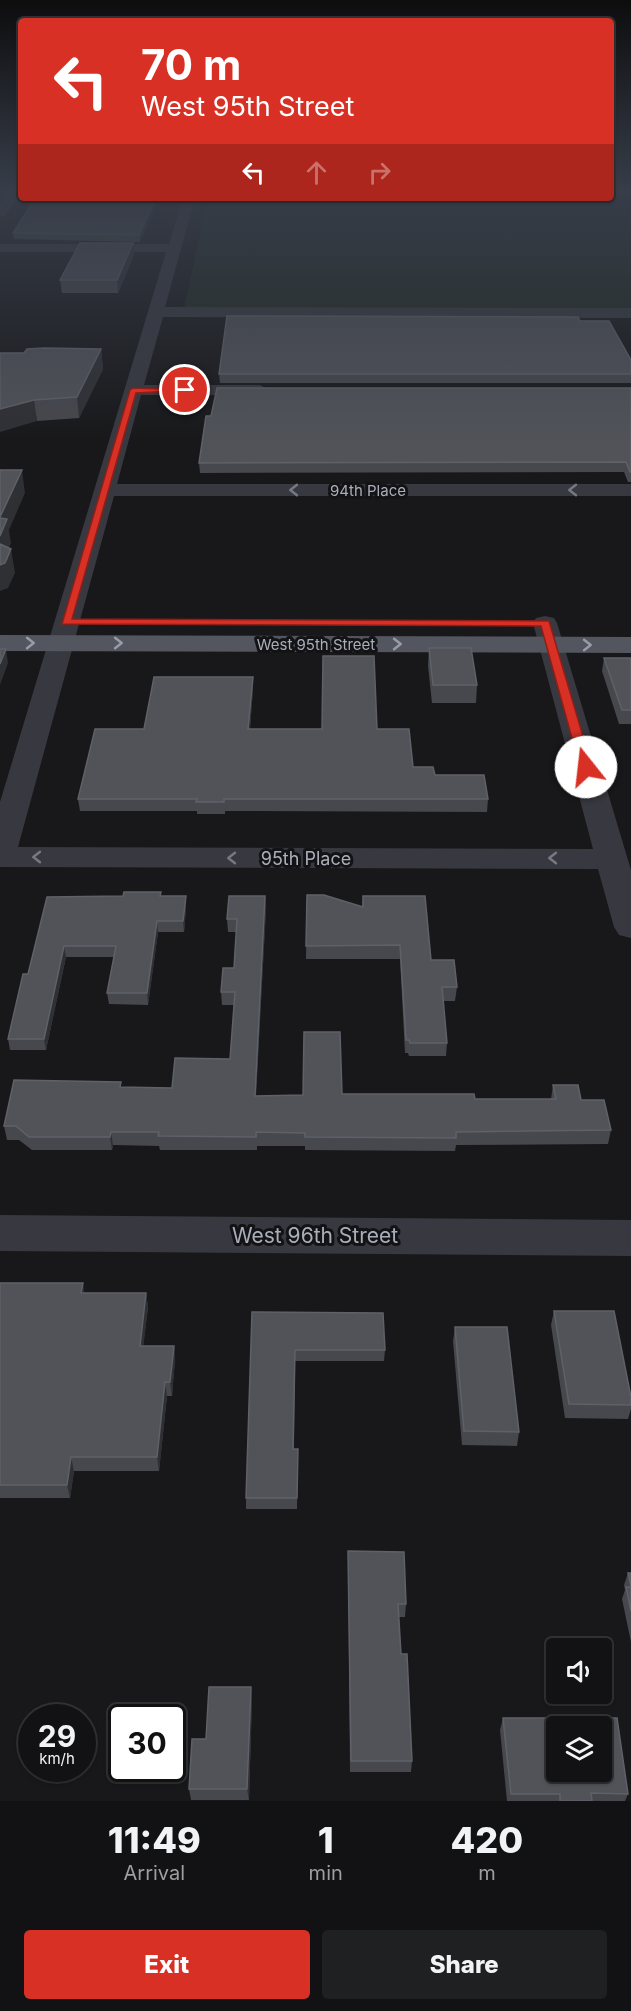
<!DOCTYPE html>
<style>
body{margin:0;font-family:Inter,sans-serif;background:#1f2022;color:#f1f3f6;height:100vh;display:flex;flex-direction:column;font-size:22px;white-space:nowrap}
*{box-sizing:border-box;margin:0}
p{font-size:20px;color:#9c9ea0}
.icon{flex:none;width:33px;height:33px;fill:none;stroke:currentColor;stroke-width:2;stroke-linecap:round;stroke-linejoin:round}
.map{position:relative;height:1801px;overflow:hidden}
.side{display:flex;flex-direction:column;background:#121214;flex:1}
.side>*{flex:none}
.hud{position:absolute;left:18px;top:18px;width:596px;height:183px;border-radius:6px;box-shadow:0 2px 4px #0004,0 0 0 2px #313234;background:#d93025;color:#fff;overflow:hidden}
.tools{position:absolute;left:546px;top:1638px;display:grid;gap:12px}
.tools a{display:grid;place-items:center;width:66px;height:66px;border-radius:6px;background:#121214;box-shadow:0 2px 4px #0004,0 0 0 2px #313234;font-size:30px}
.speed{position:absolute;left:18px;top:1704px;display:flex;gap:12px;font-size:30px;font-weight:700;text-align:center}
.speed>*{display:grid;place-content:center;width:78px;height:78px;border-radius:50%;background:#121214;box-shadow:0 2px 4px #0004,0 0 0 2px #313234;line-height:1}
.speed small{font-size:15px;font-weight:400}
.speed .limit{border:3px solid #111;border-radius:9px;background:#fff;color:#111}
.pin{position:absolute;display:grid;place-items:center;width:51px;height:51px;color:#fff;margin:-26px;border:3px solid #fff;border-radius:50%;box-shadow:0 2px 6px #0007}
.me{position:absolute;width:66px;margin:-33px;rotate:344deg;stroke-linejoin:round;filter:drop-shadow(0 0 4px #0008)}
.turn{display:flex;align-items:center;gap:21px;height:126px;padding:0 24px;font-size:27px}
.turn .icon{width:78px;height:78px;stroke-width:2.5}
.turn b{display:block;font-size:42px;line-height:51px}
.lanes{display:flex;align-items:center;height:57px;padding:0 24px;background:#0003;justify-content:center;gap:30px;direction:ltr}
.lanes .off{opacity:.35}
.eta{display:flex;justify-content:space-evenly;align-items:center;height:102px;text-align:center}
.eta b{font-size:36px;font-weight:800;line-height:42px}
.action{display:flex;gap:12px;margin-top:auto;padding:12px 24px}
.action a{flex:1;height:69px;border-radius:6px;background:#d93025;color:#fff;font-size:24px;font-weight:800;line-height:69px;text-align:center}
.action a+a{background:#1f2022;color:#f1f3f6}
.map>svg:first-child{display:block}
.green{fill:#1f2921}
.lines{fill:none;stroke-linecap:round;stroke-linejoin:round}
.minor{fill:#383940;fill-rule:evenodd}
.major{fill:#54565f;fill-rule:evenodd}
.wall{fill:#46484d}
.shaded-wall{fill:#2f3034}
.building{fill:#515359;stroke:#5f6168;stroke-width:1.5;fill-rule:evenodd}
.oneway{stroke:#767984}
.oneway2{stroke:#989ca9}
.route{fill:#d93025;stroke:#8d1f18;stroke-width:1.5}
.labels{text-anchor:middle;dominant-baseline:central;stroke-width:6;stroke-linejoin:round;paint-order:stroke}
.far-street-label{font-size:15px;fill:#a9aebb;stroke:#131315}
.street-label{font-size:18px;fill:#a9aebb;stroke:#131315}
.near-street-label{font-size:21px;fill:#a9aebb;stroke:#131315}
</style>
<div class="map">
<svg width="631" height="1801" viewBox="0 0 631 1801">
<rect width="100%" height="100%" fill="#18181a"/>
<path class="green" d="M 611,191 L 631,191 L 631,309 L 184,308 L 208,198 L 610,198 Z"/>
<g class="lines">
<path class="minor" d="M 10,191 L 21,193 L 5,216 L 0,217 L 0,204 Z
M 183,198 L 195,198 L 165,307 L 631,308 L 631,318 L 163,317 L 144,385 L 260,385 L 269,390 L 260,395 L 141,395 L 117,484 L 631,484 L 631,496 L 114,496 L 18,847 L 593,849 L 533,623 L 536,618 L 545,616 L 554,618 L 557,623 L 631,870 L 631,938 L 619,935 L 614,927 L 598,869 L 0,867 L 0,802 L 166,252 L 0,252 L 0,244 L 169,244 Z
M 0,1215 L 631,1220 L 631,1256 L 0,1251 Z"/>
<path class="major" d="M 0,635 L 631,637 L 631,653 L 0,651 Z"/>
</g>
<path class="wall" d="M 156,198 L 156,205 L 140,242 L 14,239 L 13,233 Z
M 133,243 L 134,255 L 118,293 L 62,293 L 60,280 Z
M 580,321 L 631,360 L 631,383 L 220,383 L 219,374 Z
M 101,349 L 103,369 L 79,418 L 37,421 L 24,353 Z
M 631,388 L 631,482 L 628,482 L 624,472 L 200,473 L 199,463 Z
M 429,648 L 477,685 L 476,703 L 432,703 L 428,666 Z
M 604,658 L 631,658 L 631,724 L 619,724 L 602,671 Z
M 253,677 L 253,689 L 250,729 L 377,729 L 413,767 L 435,775 L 488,799 L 487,812 L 225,811 L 225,814 L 197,814 L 197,811 L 80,811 L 78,799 L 144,729 Z
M 161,892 L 161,896 L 186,896 L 186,908 L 184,932 L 158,932 L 148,1005 L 109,1004 L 107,993 L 114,957 L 66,957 L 46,1050 L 10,1050 L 8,1039 L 28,974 L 123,896 Z
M 307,895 L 362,907 L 363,896 L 431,960 L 457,987 L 455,1001 L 443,1001 L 447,1043 L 446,1056 L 409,1056 L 408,1053 L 405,1053 L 400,959 L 306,959 Z
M 265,896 L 266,909 L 256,1096 L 342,1094 L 475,1099 L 551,1099 L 553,1085 L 581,1100 L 611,1130 L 608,1144 L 456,1145 L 455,1151 L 305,1150 L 305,1146 L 257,1146 L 257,1150 L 160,1150 L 159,1146 L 113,1145 L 112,1150 L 32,1150 L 19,1140 L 7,1140 L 4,1126 L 121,1082 L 121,1087 L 172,1088 L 230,1059 L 234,1005 L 222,1005 L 221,992 L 234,968 L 237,932 L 228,932 L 227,919 Z
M 0,1283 L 85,1293 L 146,1293 L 148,1307 L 143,1346 L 174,1346 L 175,1359 L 172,1396 L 167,1396 L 159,1471 L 74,1471 L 70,1498 L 0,1498 Z
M 554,1311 L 631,1397 L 631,1409 L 628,1419 L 565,1418 L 551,1325 Z
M 252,1312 L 385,1350 L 384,1361 L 295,1361 L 294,1449 L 298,1449 L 297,1509 L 246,1509 L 246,1498 Z
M 455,1327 L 519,1432 L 517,1446 L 462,1445 L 453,1341 Z
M 348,1551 L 406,1604 L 405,1617 L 399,1617 L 401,1654 L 412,1761 L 411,1772 L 350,1772 Z
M 628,1573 L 631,1573 L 631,1642 L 622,1599 L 625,1590 L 624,1585 Z
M 252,1699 L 249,1800 L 191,1800 L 189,1789 L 206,1739 Z
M 503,1718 L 628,1794 L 625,1801 L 507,1801 L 500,1730 Z"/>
<path class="shaded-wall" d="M 153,198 L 156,198 L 155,200 L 155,199 L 156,205 L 140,242 L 139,235 Z
M 133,243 L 134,255 L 118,293 L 117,280 Z
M 101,349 L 103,369 L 79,418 L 77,397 Z
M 34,400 L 37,421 L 0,432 L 0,409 Z
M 22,470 L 25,493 L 9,530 L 11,543 L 2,564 L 11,549 L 15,573 L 8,588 L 0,591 L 0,517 Z
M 6,649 L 8,663 L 0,685 L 0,664 Z
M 253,677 L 253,689 L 249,740 L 248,729 Z
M 186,896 L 186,908 L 184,932 L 183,921 Z
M 265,896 L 266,909 L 255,1109 L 255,1096 Z
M 157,921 L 158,932 L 148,1005 L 147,993 Z
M 64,946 L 66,957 L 46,1050 L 44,1039 Z
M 111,1132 L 113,1145 L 112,1150 L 110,1137 Z
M 83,1283 L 85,1297 L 81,1293 Z
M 146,1293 L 148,1307 L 142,1359 L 140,1346 Z
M 174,1346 L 175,1359 L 172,1396 L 170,1382 Z
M 165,1382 L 167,1396 L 159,1471 L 157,1457 Z
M 71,1457 L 74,1471 L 70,1498 L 67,1485 Z
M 251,1687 L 252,1699 L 249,1800 L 247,1789 Z"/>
<path class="building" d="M 35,198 L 153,198 L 153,199 L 155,199 L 139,235 L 13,233 Z
M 80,243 L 133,243 L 117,280 L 60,280 Z
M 227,316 L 578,317 L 580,321 L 609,321 L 631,360 L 631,374 L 219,374 Z
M 44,348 L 101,349 L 77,397 L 34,400 L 0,409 L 0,353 L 24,353 L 27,349 Z
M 217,388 L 631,388 L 631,472 L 630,472 L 626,462 L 199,463 L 206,416 L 211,416 Z
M 0,470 L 22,470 L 0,517 Z
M 0,518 L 7,519 L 0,536 Z
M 0,544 L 11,549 L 5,563 L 0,565 Z
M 429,648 L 471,648 L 477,685 L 433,685 Z
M 0,649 L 6,649 L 0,664 Z
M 323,656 L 374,656 L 377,729 L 409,729 L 413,767 L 433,767 L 435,775 L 484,775 L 488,799 L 224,799 L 224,802 L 196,802 L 197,799 L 78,799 L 95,729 L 144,729 L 154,677 L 253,677 L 248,729 L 322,729 Z
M 604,658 L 631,658 L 631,710 L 622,710 Z
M 124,892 L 161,892 L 160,896 L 186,896 L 183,921 L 157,921 L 147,993 L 107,993 L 116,946 L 64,946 L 44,1039 L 8,1039 L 23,974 L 28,974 L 47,897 L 123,896 Z
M 307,895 L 324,895 L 363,907 L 363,896 L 425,896 L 431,960 L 454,960 L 457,987 L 442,987 L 447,1043 L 410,1043 L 409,1040 L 406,1040 L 400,945 L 306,946 Z
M 229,896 L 265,896 L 255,1096 L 303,1095 L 304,1032 L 340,1032 L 342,1094 L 474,1094 L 475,1099 L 556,1099 L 553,1085 L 578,1085 L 581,1100 L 604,1100 L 611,1130 L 456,1132 L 456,1138 L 305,1137 L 305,1133 L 256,1132 L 256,1137 L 158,1136 L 159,1132 L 111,1132 L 110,1137 L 29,1137 L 16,1126 L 4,1126 L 14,1080 L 121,1082 L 120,1087 L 172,1088 L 175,1058 L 230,1059 L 235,992 L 221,992 L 223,968 L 234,968 L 237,919 L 227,919 Z
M 0,1283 L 83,1283 L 81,1293 L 146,1293 L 140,1346 L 174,1346 L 170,1382 L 165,1382 L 157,1457 L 71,1457 L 67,1485 L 0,1485 Z
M 554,1311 L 614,1311 L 631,1397 L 631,1405 L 569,1404 Z
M 252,1312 L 383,1313 L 385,1350 L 295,1350 L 293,1449 L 298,1449 L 297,1498 L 246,1498 Z
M 455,1327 L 507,1327 L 519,1432 L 464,1431 Z
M 348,1551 L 404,1552 L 406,1604 L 398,1604 L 401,1654 L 407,1654 L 412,1761 L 351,1761 Z
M 628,1573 L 631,1573 L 631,1586 Z
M 626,1587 L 631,1587 L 631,1611 Z
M 209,1687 L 251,1687 L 247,1789 L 189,1789 L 192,1739 L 206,1739 Z
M 503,1718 L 617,1718 L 628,1794 L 591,1793 L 592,1801 L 560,1801 L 560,1794 L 511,1794 ZM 556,1726 L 602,1726 L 602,1772 L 556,1772 Z"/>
<defs><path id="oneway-chevron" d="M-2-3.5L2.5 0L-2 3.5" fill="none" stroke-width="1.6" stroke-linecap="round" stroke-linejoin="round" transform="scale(1.5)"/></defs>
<g class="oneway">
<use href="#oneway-chevron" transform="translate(294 490) rotate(-180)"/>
<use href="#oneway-chevron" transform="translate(573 490) rotate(-180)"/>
<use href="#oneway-chevron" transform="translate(37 857) rotate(-180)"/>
<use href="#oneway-chevron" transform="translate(232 858) rotate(-180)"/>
<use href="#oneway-chevron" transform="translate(553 858) rotate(-180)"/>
</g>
<g class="oneway2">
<use href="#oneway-chevron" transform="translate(30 643)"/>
<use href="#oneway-chevron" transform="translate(118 643)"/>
<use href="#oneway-chevron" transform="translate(397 644)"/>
<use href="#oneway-chevron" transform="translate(587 645)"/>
</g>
<linearGradient id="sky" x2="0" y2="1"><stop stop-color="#0d0d0e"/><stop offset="0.43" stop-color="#373d49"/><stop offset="1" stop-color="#373d49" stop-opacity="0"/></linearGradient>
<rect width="631" height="443" fill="url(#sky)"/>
<path class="route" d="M 133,388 L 189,390 L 136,393 L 72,619 L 549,621 L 592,767 L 590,770 L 580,767 L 541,626 L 62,624 L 130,390 Z"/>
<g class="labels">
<g class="far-street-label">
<text x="368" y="490">94th Place</text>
<text x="316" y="644">West 95th Street</text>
</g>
<g class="street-label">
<text x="306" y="858">95th Place</text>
</g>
<g class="near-street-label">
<text x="315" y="1235">West 96th Street</text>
</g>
</g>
</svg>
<div class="tools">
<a><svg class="icon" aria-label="sound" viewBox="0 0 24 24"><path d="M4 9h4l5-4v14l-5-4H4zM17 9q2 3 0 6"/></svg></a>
<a><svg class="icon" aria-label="layers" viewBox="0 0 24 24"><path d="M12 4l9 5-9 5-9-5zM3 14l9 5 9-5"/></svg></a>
</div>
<div class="speed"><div>29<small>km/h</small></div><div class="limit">30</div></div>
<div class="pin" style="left:185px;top:390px;background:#d93025"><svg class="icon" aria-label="arrive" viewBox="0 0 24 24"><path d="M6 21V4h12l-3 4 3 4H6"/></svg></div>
<svg class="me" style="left:586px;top:767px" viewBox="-20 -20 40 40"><circle r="19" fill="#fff"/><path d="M0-13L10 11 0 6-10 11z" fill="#d93025"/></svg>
<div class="hud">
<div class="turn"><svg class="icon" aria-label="left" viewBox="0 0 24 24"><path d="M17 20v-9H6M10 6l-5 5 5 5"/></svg><div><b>70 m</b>West 95th Street</div></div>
<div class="lanes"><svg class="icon" aria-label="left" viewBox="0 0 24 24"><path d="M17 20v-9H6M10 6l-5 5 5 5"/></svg><svg class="icon off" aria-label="ahead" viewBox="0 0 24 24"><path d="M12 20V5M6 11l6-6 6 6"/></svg><svg class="icon off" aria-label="right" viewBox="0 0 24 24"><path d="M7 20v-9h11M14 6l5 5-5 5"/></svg></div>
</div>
</div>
<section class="side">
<div class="eta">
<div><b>11:49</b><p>Arrival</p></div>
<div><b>1</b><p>min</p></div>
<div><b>420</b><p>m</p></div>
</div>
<div class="action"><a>Exit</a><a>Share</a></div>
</section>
